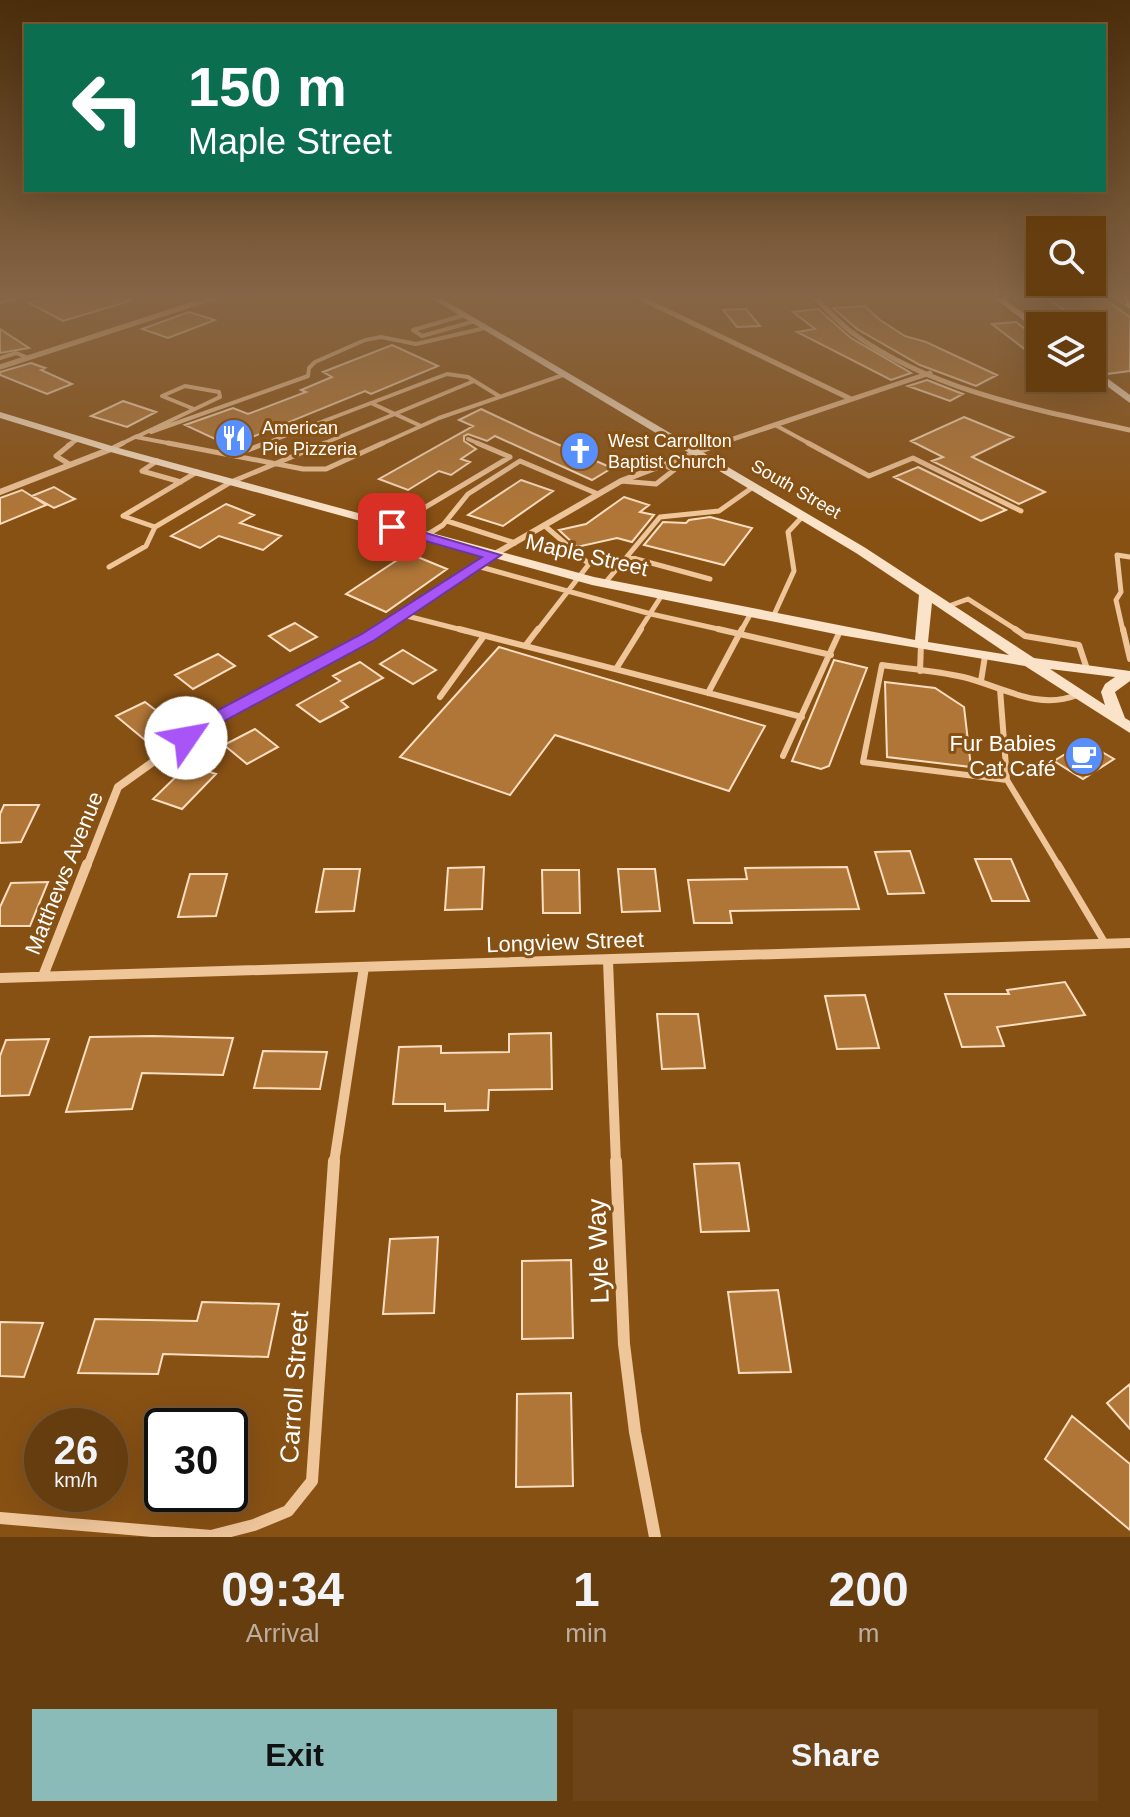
<!DOCTYPE html>
<meta charset="utf-8">
<style>
body{margin:0;font-family:Arial,sans-serif;background:#6c4418;color:#f1f3f6;height:100vh;display:flex;flex-direction:column;font-size:30px;white-space:nowrap}
*{box-sizing:border-box;margin:0}
p{font-size:26px;color:#bcae9e}
.icon{flex:none;width:44px;height:44px;fill:none;stroke:currentColor;stroke-width:2;stroke-linecap:round;stroke-linejoin:round}
.map{position:relative;height:1537px;overflow:hidden}
.panel{display:flex;flex-direction:column;background:#663d0f;flex:1}
.panel>*{flex:none}
.guide{position:absolute;left:24px;top:24px;width:1082px;height:168px;border-radius:0px;box-shadow:0 8px 32px #0002,0 0 0 2px #79562f;background:#0b6e4f;color:#fff;overflow:hidden}
.fabs{position:absolute;left:1026px;top:216px;display:grid;gap:16px}
.fabs a{display:grid;place-items:center;width:80px;height:80px;border-radius:0px;background:#663d0f;box-shadow:0 8px 32px #0002,0 0 0 2px #79562f;font-size:40px}
.speed{position:absolute;left:24px;top:1408px;display:flex;gap:16px;font-size:40px;font-weight:700;text-align:center}
.speed>*{display:grid;place-content:center;width:104px;height:104px;border-radius:50%;background:#663d0f;box-shadow:0 8px 32px #0002,0 0 0 2px #79562f;line-height:1}
.speed small{font-size:20px;font-weight:400}
.speed .limit{border:4px solid #111;border-radius:12px;background:#fff;color:#111}
.pin{position:absolute;display:grid;place-items:center;width:68px;height:68px;color:#fff;margin:-34px;border-radius:16px;box-shadow:0 4px 12px #0006}
.me{position:absolute;width:88px;margin:-44px;rotate:57deg;stroke-linejoin:round;filter:drop-shadow(0 0 6px #0008)}
.turn{display:flex;align-items:center;gap:28px;height:168px;padding:0 32px;font-size:36px}
.turn .icon{width:104px;height:104px;stroke-width:2.5}
.turn b{display:block;font-size:56px;line-height:68px}
.eta{display:flex;justify-content:space-evenly;align-items:center;height:136px;text-align:center}
.eta b{font-size:48px;font-weight:600;line-height:56px}
.cta{display:flex;gap:16px;margin-top:auto;padding:16px 32px}
.cta a{flex:1;height:92px;border-radius:0px;background:#8bbbb9;color:#111;font-size:32px;font-weight:600;line-height:92px;text-align:center}
.cta a+a{background:#6c4418;color:#f1f3f6}
.map>svg:first-child{display:block}
.building{fill:#b07638;stroke:#fbdec0;stroke-width:2}
.lines{fill:none;stroke-linecap:round;stroke-linejoin:round}
.lane-far3{stroke:#efc59a;stroke-width:4}
.lane-far2{stroke:#efc59a;stroke-width:5}
.lane-far1{stroke:#efc59a;stroke-width:6}
.lane{stroke:#efc59a;stroke-width:7}
.street-far4{stroke:#efc59a;stroke-width:5}
.street-far3{stroke:#efc59a;stroke-width:6}
.street-far2{stroke:#efc59a;stroke-width:8}
.street-far1{stroke:#efc59a;stroke-width:10}
.street{stroke:#efc59a;stroke-width:12}
.secondary{fill:#fae3c8;fill-rule:evenodd}
.rail-casing{stroke:#fff;stroke-width:6}
.rail{stroke:#885114;stroke-width:4;stroke-dasharray:11;stroke-linecap:butt}
.route{fill:#a855f7;stroke:#6d37a1;stroke-width:2}
.labels{text-anchor:middle;dominant-baseline:central;stroke-width:6;stroke-linejoin:round;paint-order:stroke}
.far-poi-label{font-size:18px;fill:#fff;stroke:#885114;text-anchor:start}
.far-street-label{font-size:18px;fill:#fff;stroke:#885114}
.street-label{font-size:22px;fill:#fff;stroke:#885114}
.poi-label{font-size:22px;fill:#fff;stroke:#885114;text-anchor:end}
.near-street-label{font-size:26px;fill:#fff;stroke:#885114}
</style>
<div class="map">
<svg width="1130" height="1537" viewBox="0 0 1130 1537">
<rect width="100%" height="100%" fill="#885114"/>
<path class="building" d="M 52,297 L 130,297 L 130,301 L 63,321 L 29,303 Z
M 1046,297 L 1101,297 L 1130,317 L 1130,371 L 1107,374 L 1092,364 L 1092,326 L 1086,326 Z
M 865,306 L 880,320 L 905,336 L 926,342 L 997,375 L 976,386 L 920,365 L 857,329 L 833,308 Z
M 746,309 L 760,326 L 737,327 L 723,310 Z
M 818,309 L 851,338 L 911,373 L 891,380 L 797,332 L 815,329 L 793,312 Z
M 189,312 L 215,320 L 168,338 L 142,329 Z
M 1016,322 L 1040,340 L 1040,361 L 992,324 Z
M 0,329 L 29,348 L 0,353 Z
M 392,345 L 438,366 L 371,394 L 365,391 L 230,446 L 185,425 L 233,408 L 248,414 L 306,392 L 301,390 L 332,377 L 323,372 Z
M 31,363 L 45,368 L 41,370 L 72,384 L 47,394 L 0,375 L 0,372 Z
M 927,380 L 950,389 L 963,394 L 950,401 L 908,386 Z
M 123,401 L 156,412 L 127,427 L 91,416 Z
M 481,409 L 532,433 L 612,468 L 592,480 L 495,436 L 487,441 L 468,434 L 464,436 L 464,441 L 476,449 L 461,459 L 470,462 L 451,475 L 439,471 L 408,490 L 379,479 L 473,426 L 459,420 Z
M 964,417 L 1013,437 L 972,457 L 1045,492 L 1019,504 L 932,461 L 943,457 L 911,441 Z
M 918,467 L 1006,510 L 981,521 L 894,477 Z
M 521,480 L 553,491 L 503,526 L 468,515 Z
M 54,487 L 73,498 L 75,499 L 54,508 L 32,496 Z
M 22,490 L 46,505 L 0,524 L 0,498 Z
M 624,497 L 649,505 L 640,512 L 654,515 L 632,542 L 617,538 L 577,547 L 559,530 L 586,524 Z
M 226,504 L 254,515 L 240,523 L 281,536 L 263,550 L 219,536 L 200,548 L 171,536 Z
M 710,517 L 752,528 L 724,565 L 644,545 L 663,522 L 686,523 L 689,520 Z
M 408,553 L 447,569 L 386,612 L 346,594 Z
M 295,623 L 317,637 L 290,651 L 269,636 Z
M 499,647 L 765,726 L 729,791 L 555,735 L 510,795 L 400,757 Z
M 403,650 L 436,670 L 413,684 L 380,664 Z
M 218,654 L 235,666 L 193,689 L 175,675 Z
M 834,660 L 867,668 L 829,766 L 821,769 L 792,761 Z
M 360,662 L 383,678 L 341,701 L 348,707 L 320,722 L 297,705 L 340,681 L 333,676 Z
M 885,682 L 935,688 L 964,707 L 971,767 L 887,757 Z
M 145,702 L 174,724 L 145,740 L 116,716 Z
M 255,729 L 278,747 L 247,764 L 224,745 Z
M 1085,742 L 1114,759 L 1083,779 L 1054,761 Z
M 188,765 L 216,774 L 182,809 L 153,799 Z
M 4,805 L 39,805 L 21,842 L 0,843 L 0,814 Z
M 910,851 L 924,893 L 888,894 L 875,852 Z
M 975,859 L 1011,859 L 1029,901 L 992,901 Z
M 484,867 L 482,909 L 445,910 L 448,868 Z
M 847,867 L 859,909 L 730,911 L 732,923 L 694,923 L 688,880 L 747,879 L 745,868 Z
M 324,869 L 360,869 L 354,911 L 316,912 Z
M 618,869 L 655,869 L 660,911 L 622,912 Z
M 542,870 L 579,870 L 580,913 L 543,913 Z
M 190,874 L 227,874 L 216,916 L 178,917 Z
M 48,882 L 30,926 L 0,926 L 0,907 L 11,883 Z
M 1065,982 L 1085,1015 L 997,1027 L 1004,1046 L 962,1047 L 945,994 L 1009,994 L 1007,990 Z
M 865,995 L 879,1048 L 837,1049 L 825,996 Z
M 657,1014 L 698,1014 L 705,1068 L 662,1069 Z
M 551,1033 L 552,1089 L 489,1090 L 488,1110 L 445,1111 L 445,1104 L 393,1104 L 399,1047 L 441,1046 L 441,1053 L 509,1052 L 509,1034 Z
M 152,1036 L 233,1038 L 223,1075 L 142,1073 L 132,1109 L 66,1112 L 90,1037 Z
M 49,1039 L 29,1095 L 0,1096 L 0,1056 L 6,1040 Z
M 263,1051 L 327,1052 L 320,1089 L 254,1088 Z
M 739,1163 L 749,1231 L 701,1232 L 694,1164 Z
M 438,1237 L 434,1313 L 383,1314 L 390,1239 Z
M 571,1260 L 573,1338 L 522,1339 L 522,1261 Z
M 778,1290 L 791,1372 L 739,1373 L 728,1292 Z
M 202,1302 L 279,1304 L 268,1357 L 163,1354 L 158,1374 L 78,1373 L 95,1319 L 197,1321 Z
M 0,1322 L 43,1323 L 24,1377 L 0,1376 Z
M 1130,1384 L 1130,1429 L 1107,1403 Z
M 571,1393 L 573,1486 L 516,1487 L 517,1394 Z
M 1072,1416 L 1130,1464 L 1130,1530 L 1045,1459 Z"/>
<g class="lines">
<path class="lane-far3" d="M 0,302 L 23,297
M 465,315 L 413,330 L 422,336 L 475,321
M 0,358 L 16,353 L 26,357
M 371,403 L 421,426
M 775,425 L 812,445
M 151,432 L 308,376 L 309,368 L 315,362 L 365,340 L 381,337 L 416,344 L 485,328
M 468,439 L 482,445
M 68,445 L 79,439
M 119,445 L 137,436
M 178,445 L 136,437 L 220,397 L 219,392 L 185,386 L 162,396 L 194,409
M 261,445 L 447,374 L 468,377 L 499,396
M 320,445 L 474,381
M 379,445 L 439,418 L 563,375"/>
<path class="lane-far2" d="M 168,443 L 303,469 L 326,469 L 383,443
M 477,443 L 510,457
M 808,443 L 869,476 L 913,458 L 1021,511
M 111,449 L 123,443
M 235,455 L 266,443
M 157,461 L 142,471 L 181,482
M 69,464 L 56,456 L 72,443
M 197,472 L 123,516 L 155,527 L 231,482 L 325,443
M 621,481 L 656,484 L 674,470 L 663,464
M 447,521 L 515,543
M 392,527 L 510,457
M 425,536 L 443,525 L 468,494 L 520,461 L 598,494
M 629,557 L 710,579
M 477,566 L 651,614 L 727,631
M 109,567 L 146,546 L 155,527
M 605,583 L 660,517 L 719,511 L 753,487
M 946,607 L 968,599 L 1018,631
M 403,615 L 466,631
M 773,617 L 794,571 L 788,532 L 803,516
M 537,631 L 589,564 L 545,526
M 639,631 L 662,595
M 741,631 L 751,613
M 1123,631 L 1116,600 L 1121,592 L 1117,555 L 1130,557"/>
<path class="lane-far1" d="M 459,629 L 802,717
M 718,629 L 831,655
M 1015,629 L 1025,636 L 1079,645 L 1087,669
M 1123,629 L 1130,659
M 525,646 L 538,629
M 616,669 L 641,629
M 920,671 L 921,645
M 981,681 L 985,656
M 1000,689 L 1007,780 L 863,762 L 882,665 C 909,669 936,671 963,677 C 1001,686 1037,711 1077,695
M 708,693 L 742,629
M 440,697 L 484,636
M 783,756 L 840,631
M 1007,780 L 1059,866"/>
<path class="lane" d="M 1058,864 L 1105,943"/>
<path class="street-far4" d="M 638,297 L 851,399
M 814,297 C 827,309 840,324 854,334 C 933,391 1037,410 1130,430
M 0,367 L 215,297
M 715,445 L 930,373"/>
<path class="street-far3" d="M 0,492 L 111,449
M 377,631 L 493,555 L 621,481 L 721,443"/>
<path class="street-far2" d="M 87,866 L 118,787 L 209,722 L 380,629"/>
<path class="street-far1" d="M 608,961 L 616,1163
M 43,976 L 87,864
M 0,978 L 1130,943
M 334,1163 L 364,967"/>
<path class="street" d="M 616,1161 L 624,1344 L 635,1432 L 655,1537
M 0,1518 L 211,1536 L 254,1525 L 288,1511 L 312,1481 L 334,1161"/>
<path class="secondary" d="M 429,297 L 439,297 L 864,547 L 1034,658 L 1130,671 L 1130,681 L 1115,692 L 1125,718 L 1130,721 L 1130,733 L 1025,666 L 840,635 L 592,585 L 107,451 L 0,418 L 0,412 L 115,447 L 594,577 L 915,640 L 919,595 L 856,553 ZM 932,603 L 1009,655 L 928,642 ZM 1050,669 L 1115,677 L 1105,684 L 1101,692 L 1105,705 Z
M 993,297 L 1002,297 L 1041,326 L 1040,333 Z
M 1092,367 L 1130,395 L 1130,403 L 1092,375 Z"/>
<defs>
<path id="rail" d="M 1117,297 L 1130,305"/>
</defs>
<use href="#rail" class="rail-casing"/>
<use href="#rail" class="rail"/>
</g>
<linearGradient id="sky" x2="0" y2="1"><stop stop-color="#4b2d0b"/><stop offset="0.58" stop-color="#856545"/><stop offset="1" stop-color="#856545" stop-opacity="0"/></linearGradient>
<rect width="1130" height="512" fill="url(#sky)"/>
<path class="route" d="M 392,523 L 501,555 L 373,641 L 215,726 L 193,742 L 180,742 L 178,738 L 203,718 L 362,634 L 482,557 L 387,530 L 387,524 Z"/>
<defs>
<symbol id="restaurant-disc" viewBox="-11 -11 22 22"><circle r="9.5" fill="#588fff" stroke="#885114"/><path d="M-5-6h1v4h1v-4h1v4h1v-4h1v5L-1.5 .5V6h-2V.5L-5-1ZM5-6V6H3V1.5H1.5Q1.5-4 5-6Z" fill="#fff"/></symbol>
<symbol id="church-disc" viewBox="-11 -11 22 22"><circle r="9.5" fill="#588fff" stroke="#885114"/><path d="M-1.2-6h2.4v3.5h3.3v2.4h-3.3V6h-2.4V-.1h-3.3v-2.4h3.3Z" fill="#fff"/></symbol>
<symbol id="cafe-disc" viewBox="-11 -11 22 22"><circle r="9.5" fill="#588fff" stroke="#885114"/><path d="M-5.5-4.5H6V0H3Q3 3.5 0 3.5H-2.5Q-5.5 3.5-5.5 0ZM3-3.2v2h1.7v-2ZM-6 4.5H4V6H-6Z" fill="#fff"/></symbol>
</defs>
<g fill-rule="evenodd">
<use href="#restaurant-disc" x="212" y="416" width="44" height="44"/>
<use href="#church-disc" x="558" y="429" width="44" height="44"/>
<use href="#cafe-disc" x="1062" y="734" width="44" height="44"/>
</g>
<g class="labels">
<g class="far-poi-label">
<text x="262" y="428">American<tspan x="262" dy="21">Pie Pizzeria</tspan></text>
<text x="608" y="441">West Carrollton<tspan x="608" dy="21">Baptist Church</tspan></text>
</g>
<g class="far-street-label">
<text transform="translate(796 489) rotate(30)">South Street</text>
</g>
<g class="street-label">
<text transform="translate(587 555) rotate(13)">Maple Street</text>
<text transform="translate(64 873) rotate(-68)">Matthews Avenue</text>
<text transform="translate(565 942) rotate(-2)">Longview Street</text>
</g>
<g class="poi-label">
<text x="1056" y="743">Fur Babies<tspan x="1056" dy="25">Cat Café</tspan></text>
</g>
<g class="near-street-label">
<text transform="translate(598 1251) rotate(-92)">Lyle Way</text>
<text transform="translate(294 1387) rotate(-86)">Carroll Street</text>
</g>
</g>
</svg>
<div class="fabs">
<a><svg class="icon" aria-label="search" viewBox="0 0 24 24"><circle cx="10" cy="10" r="6"/><path d="M15 15l6 6"/></svg></a>
<a><svg class="icon" aria-label="layers" viewBox="0 0 24 24"><path d="M12 4l9 5-9 5-9-5zM3 14l9 5 9-5"/></svg></a>
</div>
<div class="speed"><div>26<small>km/h</small></div><div class="limit">30</div></div>
<div class="pin" style="left:392px;top:527px;background:#d93025"><svg class="icon" aria-label="arrive" viewBox="0 0 24 24"><path d="M6 21V4h12l-3 4 3 4H6"/></svg></div>
<svg class="me" style="left:186px;top:738px" viewBox="-20 -20 40 40"><circle r="19" fill="#fff"/><path d="M0-13L10 11 0 6-10 11z" fill="#a855f7"/></svg>
<div class="guide">
<div class="turn"><svg class="icon" aria-label="left" viewBox="0 0 24 24"><path d="M17 20v-9H6M10 6l-5 5 5 5"/></svg><div><b>150 m</b>Maple Street</div></div>
</div>
</div>
<section class="panel">
<div class="eta">
<div><b>09:34</b><p>Arrival</p></div>
<div><b>1</b><p>min</p></div>
<div><b>200</b><p>m</p></div>
</div>
<div class="cta"><a>Exit</a><a>Share</a></div>
</section>
